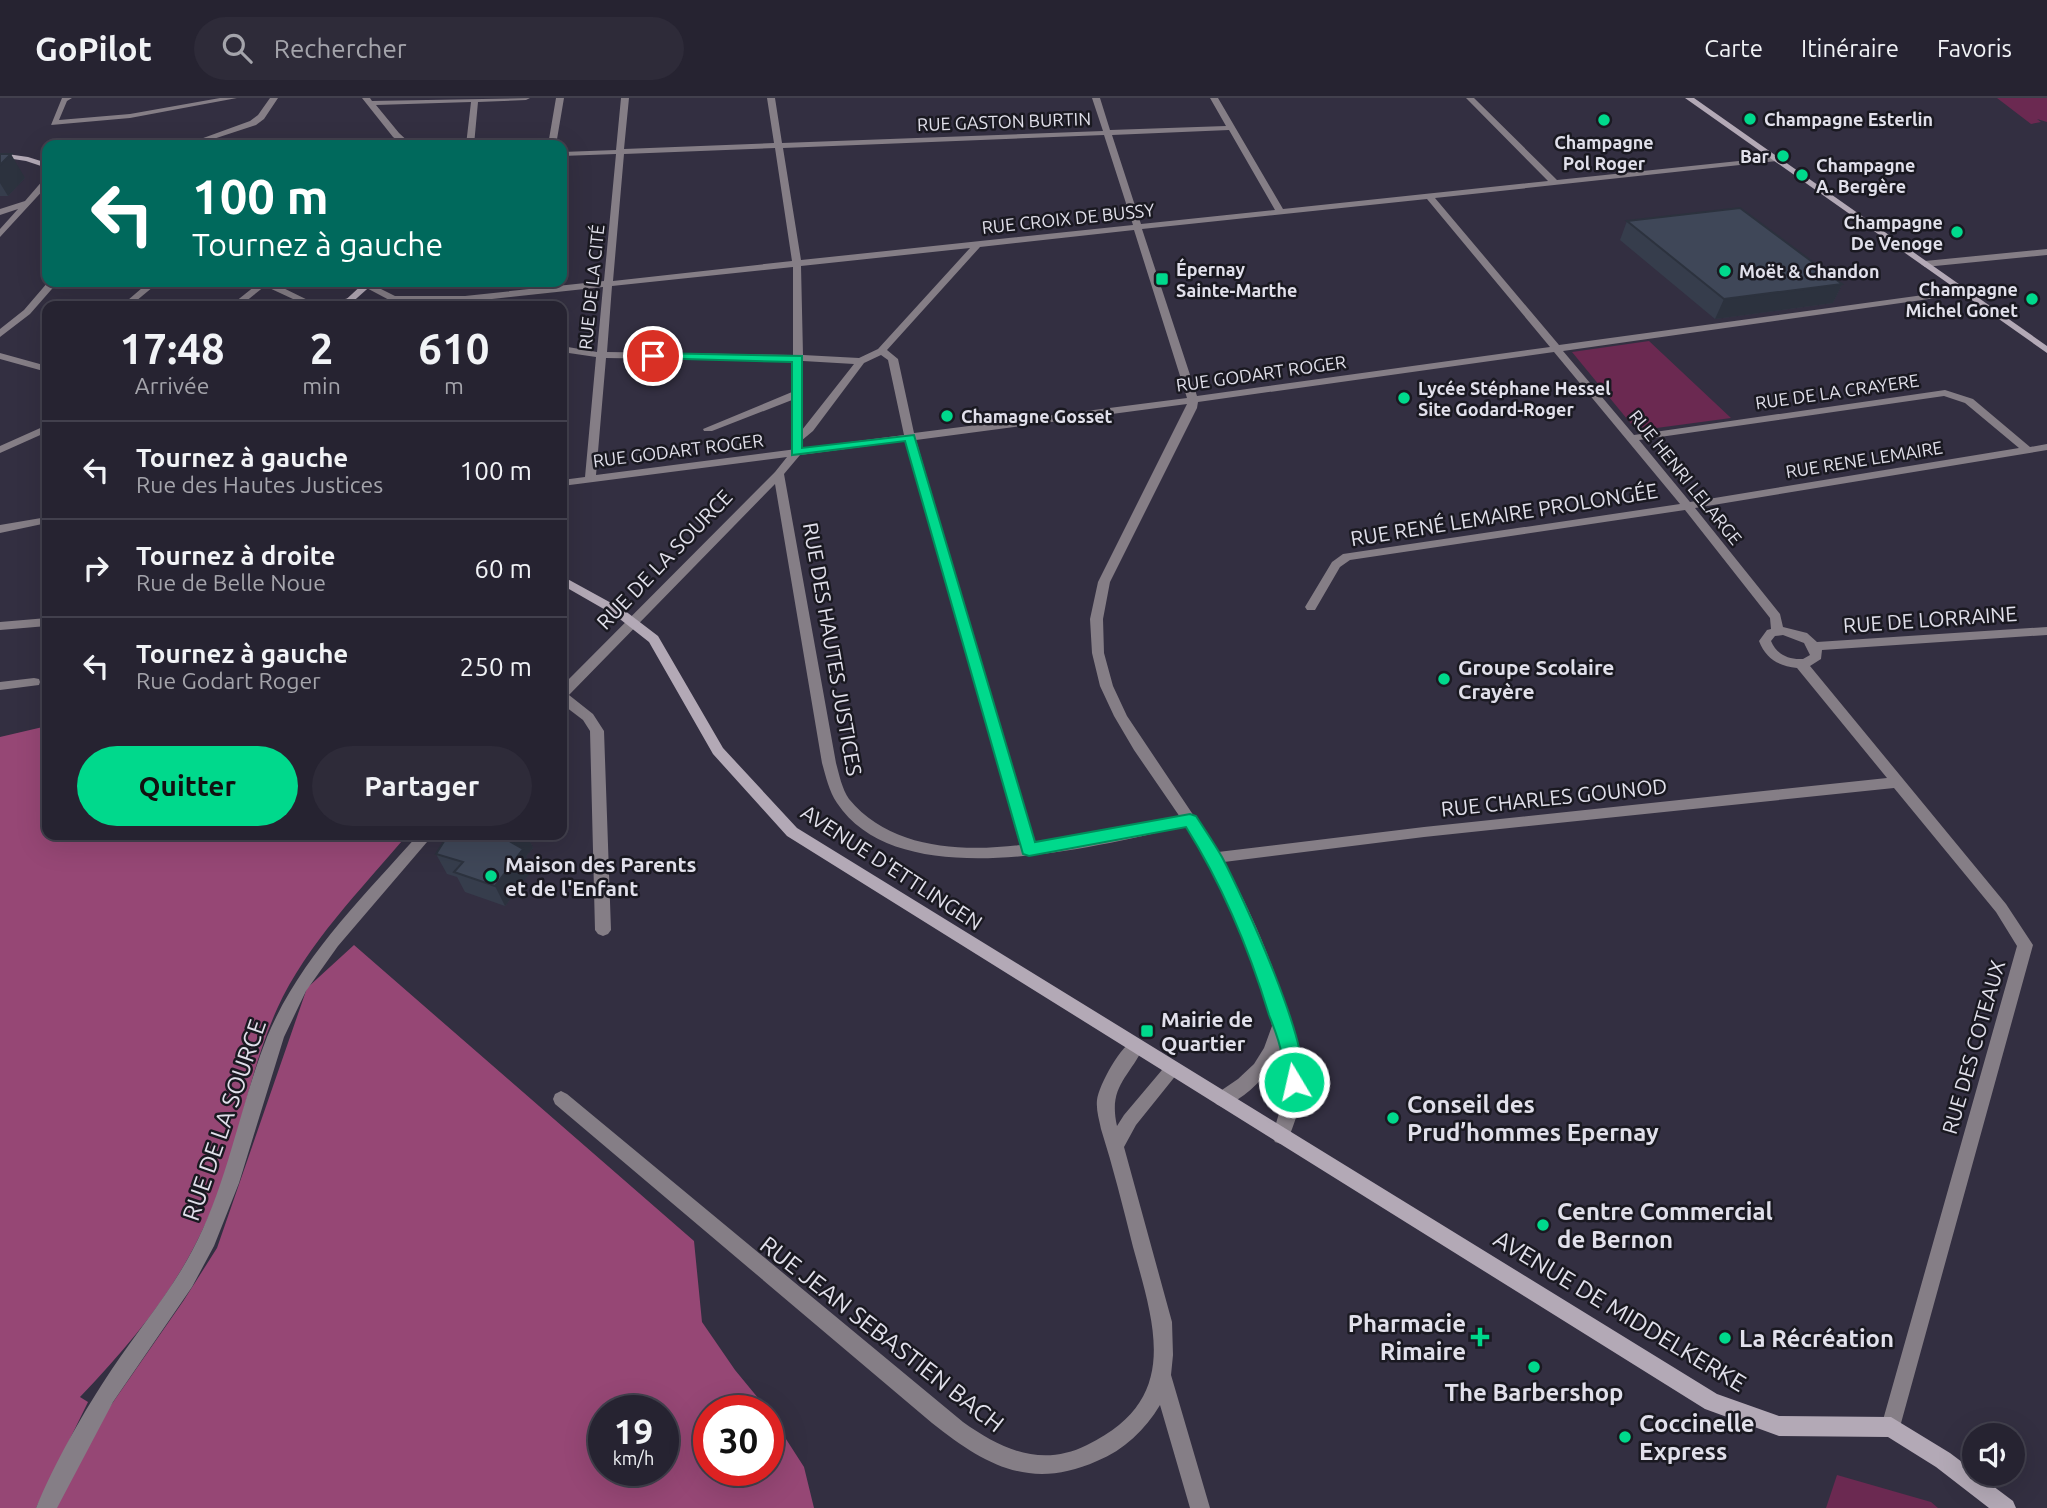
<!DOCTYPE html>
<html lang="fr">
<meta charset="utf-8">
<style>
body{margin:0;font-family:Ubuntu,sans-serif;background:#2e2b39;color:#f1f3f6;height:100vh;display:flex;flex-direction:column;font-size:26px;white-space:nowrap}
*{box-sizing:border-box;margin:0}
p{font-size:23px;color:#a4a4ab}
.icon{flex:none;width:38px;height:38px;fill:none;stroke:currentColor;stroke-width:2;stroke-linecap:round;stroke-linejoin:round}
.map{position:relative;flex:1;overflow:hidden}
.details{position:absolute;left:42px;top:203px;width:525px;height:539px;display:flex;flex-direction:column;background:#262331;border-radius:14px;box-shadow:0 7px 28px #0002,0 0 0 2px #42404d}
.details>*{flex:none}
.top-card{position:absolute;left:42px;top:42px;width:525px;height:147px;border-radius:14px;box-shadow:0 7px 28px #0002,0 0 0 2px #42404d;background:#00695c;color:#fff;overflow:hidden}
.buttons{position:absolute;left:1962px;top:1325px;display:grid;gap:14px}
.buttons a{display:grid;place-items:center;width:63px;height:63px;border-radius:50%;background:#262331;box-shadow:0 7px 28px #0002,0 0 0 2px #42404d;font-size:35px}
.speed{position:absolute;left:588px;top:1297px;display:flex;gap:14px;font-size:35px;font-weight:700;text-align:center}
.speed>*{display:grid;place-content:center;width:91px;height:91px;border-radius:50%;background:#262331;box-shadow:0 7px 28px #0002,0 0 0 2px #42404d;line-height:1}
.speed small{font-size:18px;font-weight:400}
.speed .limit{border:10px solid #d22;background:#fff;color:#111}
.pin{position:absolute;display:grid;place-items:center;width:60px;height:60px;color:#fff;margin:-30px;border:4px solid #fff;border-radius:50%;box-shadow:0 2px 7px #0007}
.me{position:absolute;width:77px;margin:-38px;rotate:351deg;stroke-linejoin:round;filter:drop-shadow(0 0 5px #0008)}
.turn{display:flex;align-items:center;gap:24px;height:147px;padding:0 35px;font-size:32px}
.turn .icon{width:91px;height:91px;stroke-width:2.5}
.turn b{display:block;font-size:49px;line-height:60px}
.eta{display:flex;justify-content:space-evenly;align-items:center;height:119px;text-align:center}
.eta b{font-size:42px;font-weight:600;line-height:49px}
.cta{display:flex;gap:14px;margin-top:auto;padding:14px 35px}
.cta a{flex:1;height:80px;border-radius:42px;background:#00d98c;color:#111;font-size:28px;font-weight:600;line-height:80px;text-align:center}
.cta a+a{background:#2e2b39;color:#f1f3f6}
ul{padding:0;list-style:none}
li{display:flex;align-items:center;gap:21px;height:98px;padding:0 35px;border-top:2px solid #42404d}
li div{flex:1}
li b{display:block;font-size:26px}
li em{font-style:normal}
header{display:flex;align-items:center;gap:42px;box-sizing:border-box;height:98px;padding:0 35px;background:#262331;border-bottom:2px solid #42404d}
header strong{font-size:33px}
nav{display:flex;gap:38px;margin-inline-start:auto;font-size:24px}
.search{width:490px;height:63px;background:#2e2b39;display:flex;align-items:center;gap:18px;box-sizing:border-box;padding:0 24px;border-radius:38px;color:#a4a4ab;font-size:26px}
.map>svg:first-child{display:block}
.green{fill:#6b2951}
.forest{fill:#964775;fill-rule:evenodd}
.lines{fill:none;stroke-linecap:round;stroke-linejoin:round}
.street{fill:#857e86;fill-rule:evenodd}
.secondary{fill:#b3a9b6;fill-rule:evenodd}
.wall{fill:#363d4c}
.shaded-wall{fill:#2c323e}
.building{fill:#3f4758;stroke:#2c323e;stroke-width:2}
.route{fill:#00d98c;stroke:#008d5b;stroke-width:2}
.poi-dot{fill:#00d98c;stroke:#1a1921;stroke-width:2.5}
.labels{text-anchor:middle;dominant-baseline:central;stroke-width:5;stroke-linejoin:round;paint-order:stroke}
.far-poi-label{font-size:18px;font-weight:bold;fill:#e1e0eb;stroke:#1a1921;text-anchor:start}
.far-street-label{font-size:18px;fill:#e1e0eb;stroke:#1a1921}
.street-label{font-size:21px;fill:#e1e0eb;stroke:#1a1921}
.poi-label{font-size:21px;font-weight:bold;fill:#e1e0eb;stroke:#1a1921;text-anchor:start}
.near-poi-label{font-size:24px;font-weight:bold;fill:#e1e0eb;stroke:#1a1921;text-anchor:start}
.near-street-label{font-size:24px;fill:#e1e0eb;stroke:#1a1921}
</style>
<header>
<strong>GoPilot</strong>
<div class="search"><svg class="icon" aria-label="search" viewBox="0 0 24 24"><circle cx="10" cy="10" r="6"/><path d="M15 15l6 6"/></svg>Rechercher</div>
<nav><a>Carte</a><a>Itinéraire</a><a>Favoris</a></nav>
</header>
<div class="map">
<svg width="2047" height="1410" viewBox="0 0 2047 1410">
<rect width="100%" height="100%" fill="#332f41"/>
<path class="green" d="M 1997,0 L 2047,0 L 2047,24 L 2037,21 L 2041,24 L 2031,26 Z
M 1649,243 L 1731,320 L 1649,331 L 1632,327 L 1572,254 Z
M 1837,1377 L 1931,1404 L 1938,1410 L 1826,1410 Z"/>
<path class="forest" d="M 47,628 L 47,737 L 407,737 C 361,792 307,845 277,911 C 251,969 241,1033 219,1093 C 187,1178 142,1234 80,1299 L 88,1304 L 36,1410 L 0,1410 L 0,639 Z
M 354,847 L 694,1143 L 702,1224 L 735,1272 L 768,1312 L 709,1312 L 709,1372 L 768,1372 L 768,1313 L 804,1369 L 814,1410 L 53,1410 L 93,1333 L 184,1202 L 217,1150 L 307,890 ZM 604,1312 L 663,1312 L 663,1372 L 604,1372 Z"/>
<g class="lines">
<path class="street" d="M 62,0 L 72,0 L 67,3 L 59,22 L 130,16 L 220,0 L 237,0 L 130,20 L 51,27 Z
M 270,0 L 278,0 L 264,21 L 256,27 L 195,47 L 184,47 L 250,23 L 258,17 Z
M 362,0 L 370,0 L 372,3 L 530,0 L 526,2 L 478,4 L 474,47 L 466,47 L 471,4 L 376,7 L 399,35 L 412,47 L 404,47 L 393,39 Z
M 556,0 L 564,0 L 556,47 L 548,47 Z
M 621,0 L 629,0 L 624,51 L 774,45 L 767,0 L 775,0 L 782,45 L 1103,33 L 1092,0 L 1100,0 L 1110,32 L 1226,28 L 1210,0 L 1218,0 L 1283,111 L 1548,83 L 1466,0 L 1474,0 L 1557,82 L 1777,59 L 1781,61 L 1777,63 L 1435,100 L 1559,247 L 1967,191 L 1967,195 L 1964,196 L 1563,253 L 1634,337 L 1945,292 L 1973,301 L 2030,349 L 2047,346 L 2047,352 L 1695,410 L 1780,516 L 1783,529 L 1807,535 L 1817,544 L 2047,529 L 2047,537 L 1822,552 L 1821,561 L 1810,568 L 2006,806 L 2033,847 L 1898,1336 L 1891,1339 L 1884,1336 L 1881,1329 L 2017,848 L 1996,814 L 1894,690 L 1424,739 L 1224,764 C 1245,802 1263,842 1277,882 C 1282,898 1284,914 1289,929 C 1294,946 1302,963 1302,981 C 1303,1002 1295,1025 1287,1044 L 1281,1046 L 1275,1044 L 1272,1038 C 1282,1008 1289,983 1280,951 C 1269,976 1249,999 1222,1009 L 1216,1006 L 1214,1001 L 1216,996 L 1238,981 L 1254,966 L 1264,950 L 1272,928 L 1268,904 L 1245,839 L 1216,777 L 1187,728 C 1096,748 900,800 837,705 C 829,693 826,679 822,665 L 775,386 L 569,597 L 593,616 L 604,633 L 611,832 L 608,836 L 603,838 L 598,836 L 595,832 L 590,633 L 583,622 L 562,606 L 562,588 L 775,374 L 787,359 L 562,388 L 562,382 L 585,379 L 596,259 L 562,254 L 562,248 L 597,254 L 603,189 L 465,204 L 393,204 L 361,187 L 369,185 L 395,198 L 465,198 L 604,183 L 616,56 L 562,58 L 562,54 L 616,52 ZM 1229,32 L 1275,112 L 1141,126 L 1112,37 ZM 1104,37 L 1133,127 L 801,162 L 783,50 ZM 775,50 L 792,163 L 613,183 L 624,56 ZM 1427,101 L 1550,249 L 1197,298 L 1142,131 ZM 1134,132 L 1187,300 L 914,335 L 898,261 L 887,252 L 980,149 ZM 970,150 L 878,251 L 859,260 L 803,257 L 801,168 ZM 793,169 L 793,257 L 607,254 L 612,188 ZM 1554,254 L 1680,406 L 1343,456 L 1332,464 L 1305,509 L 1307,512 L 1315,512 L 1340,469 L 1350,462 L 1685,412 L 1770,520 L 1771,531 L 1767,532 L 1759,543 C 1766,561 1779,568 1797,570 L 1887,680 L 1424,729 L 1218,754 L 1127,618 L 1113,588 L 1104,555 L 1103,521 L 1110,484 L 1197,310 L 1198,304 ZM 881,257 L 888,262 L 904,337 L 596,377 L 606,260 L 793,263 L 792,294 L 703,331 L 704,333 L 712,333 L 792,302 L 791,346 L 796,349 L 800,348 L 801,343 L 813,333 L 864,265 ZM 803,263 L 854,266 L 802,332 ZM 1944,298 L 1965,305 L 2019,350 L 1690,404 L 1639,342 ZM 1187,306 L 1098,484 L 1090,521 L 1092,555 L 1100,588 L 1114,618 L 1134,652 L 1180,719 L 1107,734 L 1034,745 L 916,342 ZM 906,343 L 1020,747 C 961,754 890,751 849,701 C 842,691 839,676 836,665 L 784,376 L 800,357 ZM 1783,537 L 1804,545 L 1810,557 L 1803,561 C 1789,562 1777,557 1771,543 L 1775,538 Z
M 44,81 L 47,81 L 47,88 L 0,139 L 0,131 L 18,111 L 0,117 L 0,111 L 25,103 Z
M 2047,151 L 2047,157 L 1925,169 L 1921,166 L 1925,163 Z
M 48,184 L 58,184 L 30,216 L 0,239 L 0,231 L 24,212 Z
M 149,184 L 159,184 L 130,208 L 121,208 Z
M 260,184 L 271,184 L 320,208 L 308,208 L 265,188 L 240,208 L 230,208 Z
M 348,200 L 374,206 L 376,208 L 359,208 L 345,205 L 345,201 Z
M 0,255 L 47,268 L 47,274 L 0,261 Z
M 47,327 L 47,334 L 0,355 L 0,348 Z
M 47,419 L 47,425 L 0,435 L 0,427 Z
M 47,520 L 47,528 L 0,532 L 0,524 Z
M 34,580 L 39,581 L 40,584 L 39,587 L 0,592 L 0,584 Z
M 418,737 L 433,737 L 338,848 L 306,893 L 284,939 L 239,1085 L 214,1148 L 192,1189 L 113,1304 L 57,1410 L 36,1410 C 54,1366 85,1311 112,1271 C 138,1232 170,1195 192,1153 C 228,1086 239,1010 267,939 C 300,860 362,800 418,737 Z
M 1136,941 L 1142,943 L 1144,948 C 1129,980 1108,988 1117,1028 L 1124,1017 L 1167,966 L 1173,964 L 1179,966 L 1181,971 L 1136,1027 L 1124,1049 L 1172,1224 L 1173,1257 L 1171,1277 L 1210,1410 L 1190,1410 L 1160,1307 C 1145,1332 1124,1352 1097,1363 C 1030,1393 985,1367 932,1325 L 555,1006 L 553,1001 L 555,996 L 561,993 L 567,996 L 963,1324 C 1001,1351 1041,1370 1087,1347 C 1181,1302 1155,1229 1133,1149 C 1123,1109 1113,1069 1101,1031 C 1099,1021 1096,1012 1097,1002 C 1099,987 1121,946 1136,941 Z"/>
<path class="secondary" d="M 1685,0 L 1694,0 L 2047,248 L 2047,255 Z
M 0,55 L 28,59 L 47,65 L 47,70 L 26,63 L 0,59 Z
M 365,184 L 375,184 L 348,208 L 339,208 Z
M 562,478 L 624,512 L 658,538 L 723,650 L 797,730 L 1717,1296 L 1779,1318 L 1891,1319 L 1950,1355 L 1974,1373 L 1974,1376 L 1977,1376 L 2013,1403 L 2016,1410 L 1989,1410 L 1936,1369 L 1888,1339 L 1779,1338 L 1705,1311 L 787,738 L 713,656 L 649,544 L 616,518 L 562,487 Z"/>
</g>
<path class="wall" d="M 0,56 L 25,80 L 8,98 L 0,98 Z
M 1627,123 L 1842,186 L 1833,205 L 1715,221 L 1620,142 Z
M 448,737 L 527,737 L 533,750 L 526,758 L 533,771 L 505,808 L 465,794 L 457,779 L 447,776 L 436,756 Z"/>
<path class="shaded-wall" d="M 11,56 L 25,80 L 8,98 L 0,85 L 0,67 Z
M 1842,186 L 1833,205 L 1715,221 L 1724,201 Z
M 518,737 L 527,737 L 533,750 L 526,758 L 533,771 L 505,808 L 495,788 L 511,744 Z"/>
<path class="building" d="M 0,56 L 11,56 L 0,67 Z
M 1740,110 L 1842,186 L 1724,201 L 1627,123 Z
M 448,737 L 518,737 L 511,744 L 523,751 L 495,788 L 454,774 L 463,764 L 436,756 Z"/>
<path class="route" d="M 653,255 L 802,258 L 802,350 L 914,337 L 1035,744 L 1190,716 L 1196,718 C 1205,732 1214,745 1222,759 C 1241,795 1316,956 1301,990 L 1294,992 L 1287,990 C 1283,980 1285,969 1282,958 C 1280,944 1274,930 1269,917 C 1249,851 1223,788 1186,729 L 1029,758 L 1023,756 L 905,343 L 792,357 L 792,264 L 649,260 L 648,258 Z"/>
<g class="poi-dot">
<circle cx="1750" cy="21" r="7"/>
<circle cx="1604" cy="22" r="7"/>
<circle cx="1783" cy="58" r="7"/>
<circle cx="1802" cy="77" r="7"/>
<circle cx="1957" cy="134" r="7"/>
<circle cx="1725" cy="173" r="7"/>
<rect x="1155" y="174" width="14" height="14" rx="3.5"/>
<circle cx="2032" cy="201" r="7"/>
<circle cx="1404" cy="300" r="7"/>
<circle cx="947" cy="318" r="7"/>
<circle cx="1444" cy="581" r="7"/>
<circle cx="491" cy="778" r="7"/>
<rect x="1140" y="926" width="14" height="14" rx="3.5"/>
<circle cx="1393" cy="1020" r="7"/>
<circle cx="1543" cy="1127" r="7"/>
<path d="M1476.5 1228.5h7v7h7v7h-7v7h-7v-7h-7v-7h7z"/>
<circle cx="1725" cy="1240" r="7"/>
<circle cx="1534" cy="1269" r="7"/>
<circle cx="1625" cy="1339" r="7"/>
</g>
<g class="labels">
<g class="far-poi-label">
<text x="1764" y="21">Champagne Esterlin</text>
<text x="1604" y="44" text-anchor="middle">Champagne<tspan x="1604" dy="21">Pol Roger</tspan></text>
<text x="1769" y="58" text-anchor="end">Bar</text>
<text x="1816" y="67">Champagne<tspan x="1816" dy="21">A. Bergère</tspan></text>
<text x="1943" y="124" text-anchor="end">Champagne<tspan x="1943" dy="21">De Venoge</tspan></text>
<text x="1176" y="171">Épernay<tspan x="1176" dy="21">Sainte-Marthe</tspan></text>
<text x="1739" y="173">Moёt &amp; Chandon</text>
<text x="2018" y="191" text-anchor="end">Champagne<tspan x="2018" dy="21">Michel Gonet</tspan></text>
<text x="1418" y="290">Lycée Stéphane Hessel<tspan x="1418" dy="21">Site Godard-Roger</tspan></text>
<text x="961" y="318">Chamagne Gosset</text>
</g>
<g class="far-street-label">
<text transform="translate(1004 23) rotate(-2)">RUE GASTON BURTIN</text>
<text transform="translate(1068 120) rotate(-6)">RUE CROIX DE BUSSY</text>
<text transform="translate(591 189) rotate(-84)">RUE DE LA CITÉ</text>
<text transform="translate(1261 275) rotate(-8)">RUE GODART ROGER</text>
<text transform="translate(1837 293) rotate(-8)">RUE DE LA CRAYERE</text>
<text transform="translate(678 352) rotate(-7)">RUE GODART ROGER</text>
<text transform="translate(1864 361) rotate(-9)">RUE RENE LEMAIRE</text>
<text transform="translate(1686 379) rotate(51)">RUE HENRI LELARGE</text>
</g>
<g class="street-label">
<text transform="translate(1504 416) rotate(-9)">RUE RENÉ LEMAIRE PROLONGÉE</text>
<text transform="translate(664 461) rotate(-46)">RUE DE LA SOURCE</text>
<text transform="translate(1930 521) rotate(-4)">RUE DE LORRAINE</text>
<text transform="translate(833 551) rotate(80)">RUE DES HAUTES JUSTICES</text>
<text transform="translate(1554 699) rotate(-6)">RUE CHARLES GOUNOD</text>
<text transform="translate(892 769) rotate(33)">AVENUE D'ETTLINGEN</text>
<text transform="translate(1973 949) rotate(-74)">RUE DES COTEAUX</text>
</g>
<g class="poi-label">
<text x="1458" y="569">Groupe Scolaire<tspan x="1458" dy="24">Crayère</tspan></text>
<text x="505" y="766">Maison des Parents<tspan x="505" dy="24">et de l'Enfant</tspan></text>
<text x="1161" y="921">Mairie de<tspan x="1161" dy="24">Quartier</tspan></text>
</g>
<g class="near-poi-label">
<text x="1407" y="1006">Conseil des<tspan x="1407" dy="28">Prud’hommes Epernay</tspan></text>
<text x="1557" y="1113">Centre Commercial<tspan x="1557" dy="28">de Bernon</tspan></text>
<text x="1466" y="1225" text-anchor="end">Pharmacie<tspan x="1466" dy="28">Rimaire</tspan></text>
<text x="1739" y="1240">La Récréation</text>
<text x="1534" y="1294" text-anchor="middle">The Barbershop</text>
<text x="1639" y="1325">Coccinelle<tspan x="1639" dy="28">Express</tspan></text>
</g>
<g class="near-street-label">
<text transform="translate(224 1022) rotate(-71)">RUE DE LA SOURCE</text>
<text transform="translate(1620 1213) rotate(31)">AVENUE DE MIDDELKERKE</text>
<text transform="translate(882 1236) rotate(38)">RUE JEAN SEBASTIEN BACH</text>
</g>
</g>
</svg>
<div class="buttons">
<a><svg class="icon" aria-label="sound" viewBox="0 0 24 24"><path d="M4 9h4l5-4v14l-5-4H4zM17 9q2 3 0 6"/></svg></a>
</div>
<div class="speed"><div>19<small>km/h</small></div><div class="limit">30</div></div>
<div class="pin" style="left:653px;top:258px;background:#d93025"><svg class="icon" aria-label="arrive" viewBox="0 0 24 24"><path d="M6 21V4h12l-3 4 3 4H6"/></svg></div>
<svg class="me" style="left:1294px;top:984px" viewBox="-20 -20 40 40"><circle r="17" fill="#00d98c" stroke="#fff" stroke-width="3"/><path d="M0-11L8 9 0 5-8 9z" fill="#fff"/></svg>
<div class="top-card">
<div class="turn"><svg class="icon" aria-label="left" viewBox="0 0 24 24"><path d="M17 20v-9H6M10 6l-5 5 5 5"/></svg><div><b>100 m</b>Tournez à gauche</div></div>
</div>
<section class="details">
<div class="eta">
<div><b>17:48</b><p>Arrivée</p></div>
<div><b>2</b><p>min</p></div>
<div><b>610</b><p>m</p></div>
</div>
<ul>
<li><svg class="icon" aria-label="left" viewBox="0 0 24 24"><path d="M17 20v-9H6M10 6l-5 5 5 5"/></svg><div><b>Tournez à gauche</b><p>Rue des Hautes Justices</p></div><em>100 m</em></li>
<li><svg class="icon" aria-label="right" viewBox="0 0 24 24"><path d="M7 20v-9h11M14 6l5 5-5 5"/></svg><div><b>Tournez à droite</b><p>Rue de Belle Noue</p></div><em>60 m</em></li>
<li><svg class="icon" aria-label="left" viewBox="0 0 24 24"><path d="M17 20v-9H6M10 6l-5 5 5 5"/></svg><div><b>Tournez à gauche</b><p>Rue Godart Roger</p></div><em>250 m</em></li>
</ul>
<div class="cta"><a>Quitter</a><a>Partager</a></div>
</section>
</div>
